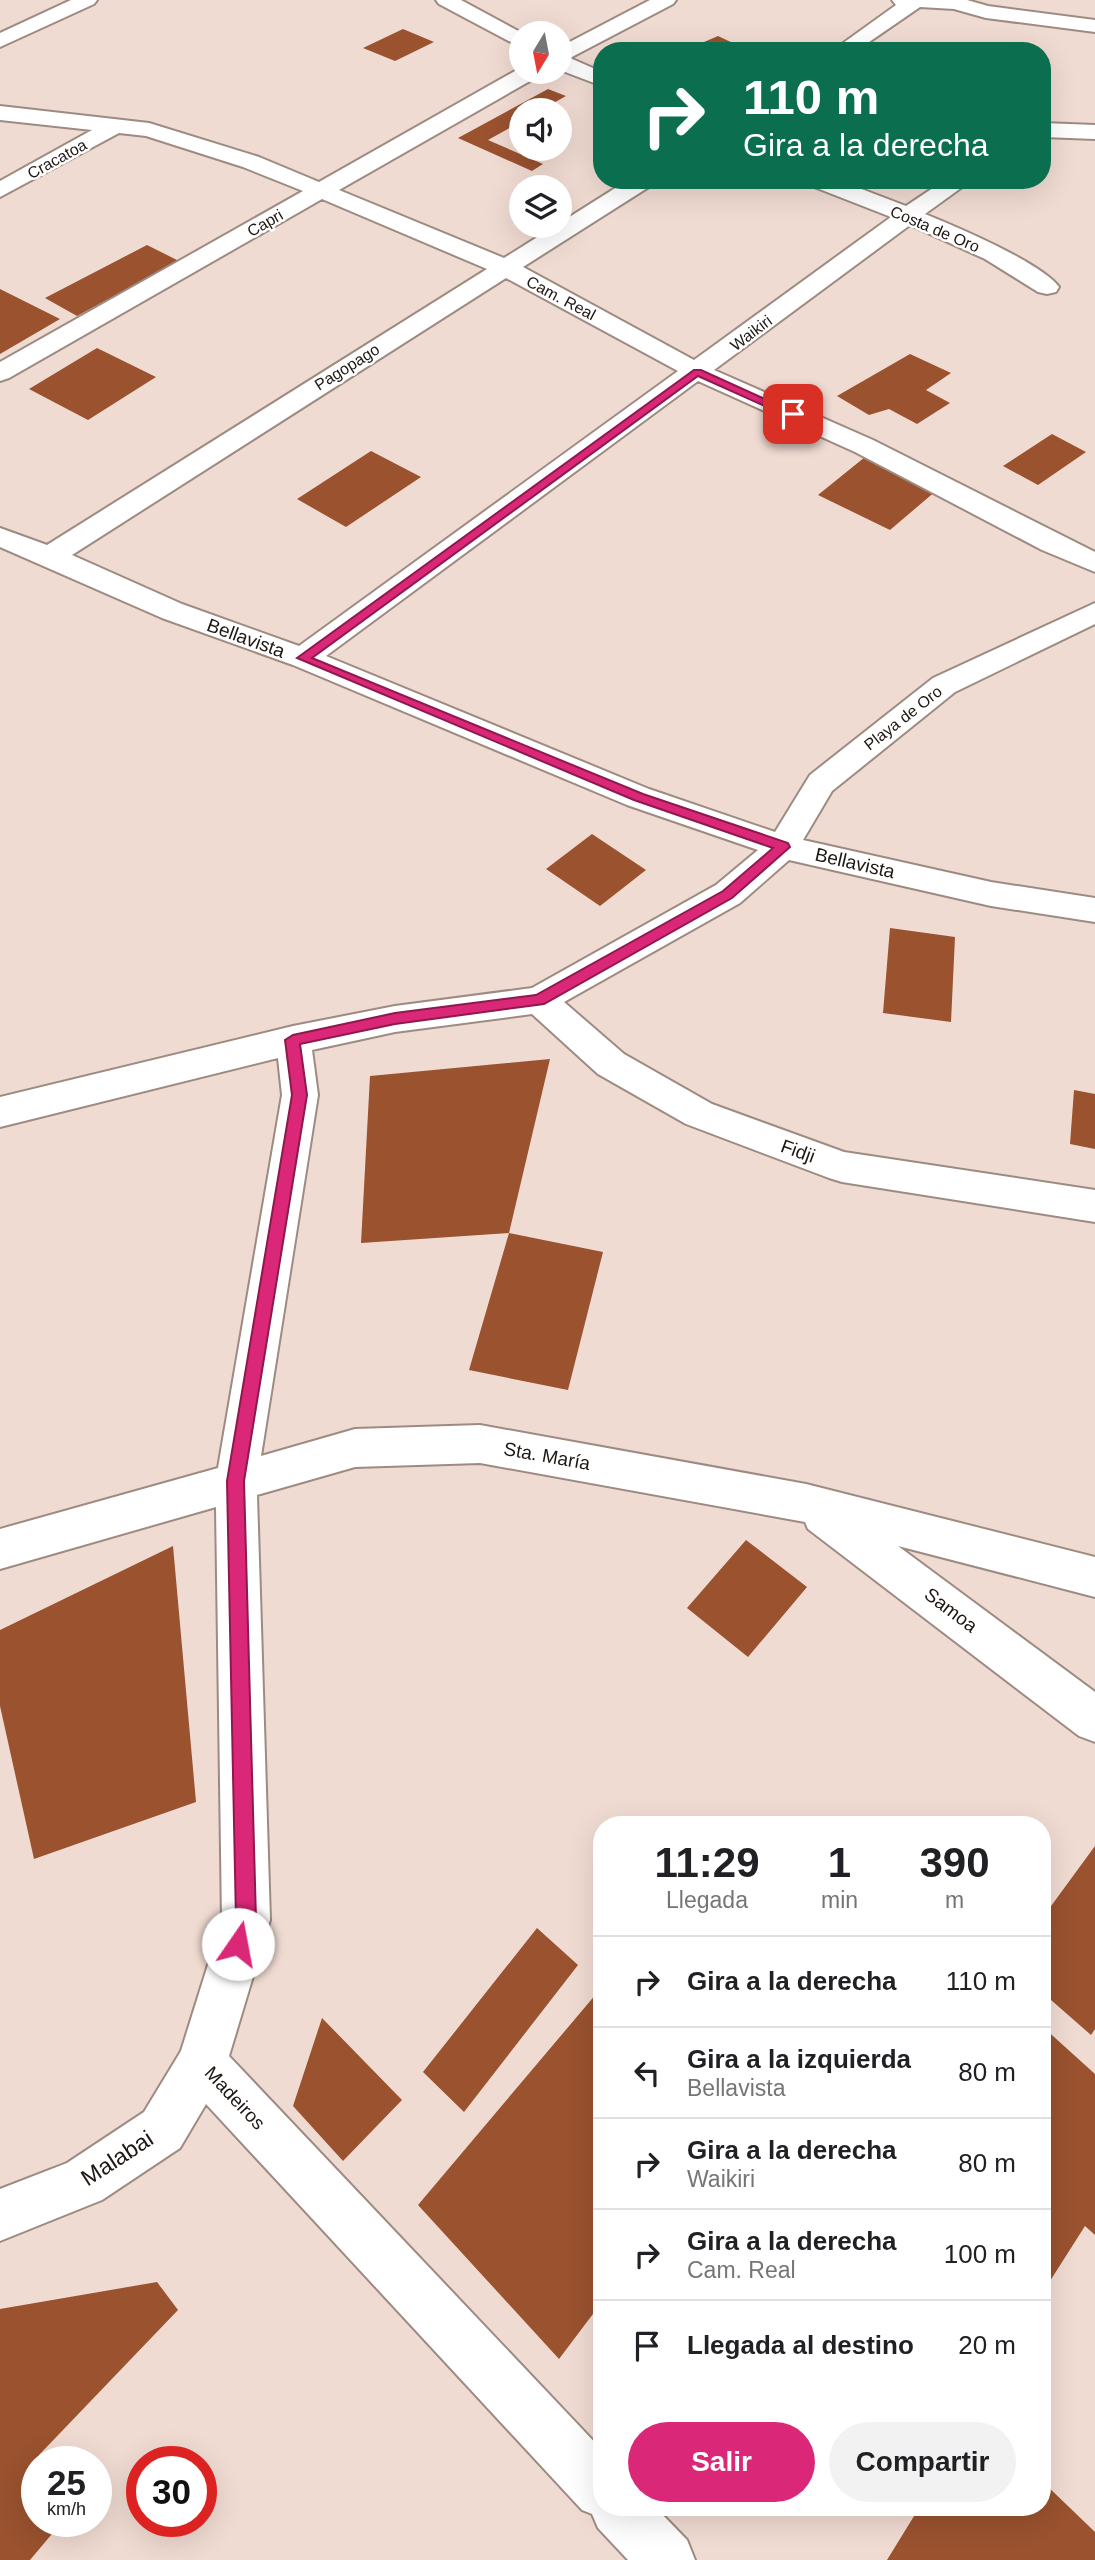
<!DOCTYPE html>
<html lang="es">
<meta charset="utf-8">
<style>
body{margin:0;font-family:Helvetica,sans-serif;background:#f2f2f2;color:#202124;height:100vh;display:flex;flex-direction:column;font-size:26px;white-space:nowrap}
*{box-sizing:border-box;margin:0}
p{font-size:23px;color:#757577}
.icon{flex:none;width:38px;height:38px;fill:none;stroke:currentColor;stroke-width:2;stroke-linecap:round;stroke-linejoin:round}
.map{position:relative;flex:1;overflow:hidden}
.side{position:absolute;left:593px;top:1816px;width:458px;height:700px;display:flex;flex-direction:column;background:#fff;border-radius:28px;box-shadow:0 7px 28px #0002}
.side>*{flex:none}
.guide{position:absolute;left:593px;top:42px;width:458px;height:147px;border-radius:28px;box-shadow:0 7px 28px #0002;background:#0b6e4f;color:#fff;overflow:hidden}
.needle{width:46px;rotate:190deg}
.tools{position:absolute;left:509px;top:21px;display:grid;gap:14px}
.tools a{display:grid;place-items:center;width:63px;height:63px;border-radius:50%;background:#fff;box-shadow:0 7px 28px #0002;font-size:35px}
.speed{position:absolute;left:21px;top:2446px;display:flex;gap:14px;font-size:35px;font-weight:700;text-align:center}
.speed>*{display:grid;place-content:center;width:91px;height:91px;border-radius:50%;background:#fff;box-shadow:0 7px 28px #0002;line-height:1}
.speed small{font-size:18px;font-weight:400}
.speed .limit{border:10px solid #d22;background:#fff;color:#111}
.pin{position:absolute;display:grid;place-items:center;width:60px;height:60px;color:#fff;margin:-30px;border-radius:14px;box-shadow:0 4px 10px #0006}
.me{position:absolute;width:77px;margin:-38px;rotate:12deg;stroke-linejoin:round;filter:drop-shadow(0 0 5px #0008)}
.turn{display:flex;align-items:center;gap:24px;height:147px;padding:0 35px;font-size:32px}
.turn .icon{width:91px;height:91px;stroke-width:2.5}
.turn b{display:block;font-size:49px;line-height:60px}
.eta{display:flex;justify-content:space-evenly;align-items:center;height:119px;text-align:center}
.eta b{font-size:42px;font-weight:800;line-height:49px}
.primary-button{display:flex;gap:14px;margin-top:auto;padding:14px 35px}
.primary-button a{flex:1;height:80px;border-radius:42px;background:#db2777;color:#fff;font-size:28px;font-weight:800;line-height:80px;text-align:center}
.primary-button a+a{background:#f2f2f2;color:#202124}
ul{padding:0;list-style:none}
li{display:flex;align-items:center;gap:21px;height:91px;padding:0 35px;border-top:2px solid #e0e0e0}
li div{flex:1}
li b{display:block;font-size:26px}
li em{font-style:normal}
.map>svg:first-child{display:block}
.building{fill:#9a522f}
.lines{fill:none;stroke-linecap:round;stroke-linejoin:round}
.street-casing{stroke:#9d8b82;stroke-width:4}
.street{fill:#fff;fill-rule:evenodd}
.route{fill:#db2777;stroke:#8e194d;stroke-width:2}
.labels{text-anchor:middle;dominant-baseline:central;stroke-width:5;stroke-linejoin:round;paint-order:stroke}
.far-street-label{font-size:16px;fill:#1e1714;stroke:#fff}
.street-label{font-size:19px;fill:#1e1714;stroke:#fff}
.near-street-label{font-size:23px;fill:#1e1714;stroke:#fff}
</style>
<div class="map">
<svg width="1095" height="2560" viewBox="0 0 1095 2560">
<rect width="100%" height="100%" fill="#f0dbd2"/>
<path class="building" d="M 403,29 L 434,42 L 395,61 L 363,48 Z
M 718,36 L 750,51 L 722,51 L 704,42 Z
M 548,89 L 566,96 L 541,110 L 522,110 L 522,121 L 488,140 L 543,164 L 532,171 L 458,138 Z
M 147,245 L 179,261 L 77,316 L 45,298 Z
M 0,289 L 60,319 L 0,354 Z
M 97,348 L 156,377 L 88,420 L 29,389 Z
M 910,354 L 951,373 L 926,390 L 950,403 L 917,424 L 889,409 L 869,415 L 837,396 Z
M 1052,434 L 1086,452 L 1038,485 L 1003,466 Z
M 371,451 L 421,477 L 346,527 L 297,499 Z
M 865,457 L 937,490 L 890,530 L 818,495 Z
M 592,834 L 646,870 L 600,906 L 546,869 Z
M 890,928 L 955,937 L 951,1022 L 883,1013 Z
M 550,1059 L 509,1233 L 361,1243 L 370,1076 Z
M 1074,1090 L 1095,1094 L 1095,1149 L 1070,1144 Z
M 509,1233 L 603,1252 L 568,1390 L 469,1370 Z
M 746,1540 L 807,1587 L 748,1657 L 687,1608 Z
M 173,1546 L 196,1802 L 34,1859 L 0,1706 L 0,1630 Z
M 1095,1846 L 1095,2029 L 1091,2035 L 1043,1993 L 1043,1917 Z
M 537,1928 L 578,1965 L 464,2112 L 423,2072 Z
M 602,1987 L 602,2302 L 559,2359 L 418,2205 Z
M 322,2018 L 402,2100 L 343,2161 L 293,2106 Z
M 1043,2027 L 1095,2074 L 1095,2235 L 1085,2226 L 1043,2292 Z
M 157,2282 L 178,2310 L 39,2455 L 45,2462 L 37,2462 L 37,2522 L 62,2522 L 30,2560 L 0,2560 L 0,2309 Z
M 1043,2482 L 1095,2532 L 1095,2560 L 887,2560 L 919,2508 L 1043,2508 Z"/>
<g class="lines">
<defs>
<path id="street" d="M 71,0 L 97,0 L 94,4 L 0,47 L 0,33 Z
M 436,0 L 461,0 L 522,33 L 522,48 L 439,4 Z
M 650,0 L 676,0 L 673,4 L 570,58 L 602,72 L 602,86 L 560,70 L 560,47 Z
M 892,0 L 967,0 L 988,6 L 1095,20 L 1095,32 L 986,18 L 954,9 L 920,7 L 856,51 L 832,51 L 896,5 Z
M 522,67 L 522,72 L 540,72 L 537,77 L 339,190 L 504,258 L 555,226 L 560,226 L 560,223 L 628,180 L 655,180 L 652,185 L 523,267 L 694,360 L 891,217 L 809,185 L 806,180 L 838,180 L 906,206 L 945,180 L 972,180 L 925,214 C 955,226 1042,263 1059,287 L 1056,292 L 1047,294 L 1038,292 L 985,259 L 910,225 L 714,370 L 873,440 L 1095,552 L 1095,572 L 1042,550 L 855,452 L 698,381 L 326,656 L 649,789 L 775,832 L 810,775 L 933,678 L 1095,603 L 1095,624 L 955,692 L 832,791 L 803,840 L 991,882 L 1095,898 L 1095,922 L 991,906 L 789,860 L 740,903 L 564,1002 L 624,1054 L 712,1104 L 844,1152 L 1095,1190 L 1095,1222 L 842,1182 L 829,1178 L 686,1124 L 598,1074 L 532,1014 L 395,1032 L 312,1050 L 318,1095 L 261,1456 L 355,1429 L 480,1425 L 806,1484 L 1095,1557 L 1095,1597 L 898,1546 L 1095,1692 L 1095,1742 L 1079,1736 L 808,1529 L 805,1522 L 480,1463 L 355,1467 L 257,1495 L 270,1920 L 229,2056 L 602,2450 L 602,2508 L 656,2508 L 687,2540 L 695,2560 L 628,2560 L 598,2528 L 592,2514 L 582,2510 L 206,2104 L 180,2148 L 102,2200 L 0,2241 L 0,2189 L 67,2163 L 144,2112 L 181,2051 L 222,1920 L 216,1507 L 0,1569 L 0,1529 L 218,1468 L 282,1095 L 278,1058 L 0,1127 L 0,1097 L 293,1026 L 395,1006 L 532,988 L 716,885 L 758,850 L 627,805 L 293,665 L 162,618 L 0,547 L 0,528 L 47,545 L 487,269 L 322,199 L 9,378 L 0,381 L 0,362 L 303,191 L 243,167 L 146,136 L 119,133 L 0,197 L 0,181 L 92,130 L 0,120 L 0,106 L 149,123 L 259,157 L 319,182 ZM 506,278 L 678,371 L 299,646 L 182,604 L 72,555 Z
M 1043,123 L 1095,125 L 1095,139 L 1043,137 Z"/>
</defs>
<use href="#street" class="street-casing"/>
<use href="#street" class="street"/>
</g>
<path class="route" d="M 694,370 L 701,370 L 798,414 L 789,417 L 698,376 L 312,658 L 643,794 L 788,843 L 790,847 L 732,898 L 544,1004 L 395,1024 L 300,1044 L 307,1095 L 244,1481 L 256,1920 L 245,1951 L 238,1954 L 231,1951 L 228,1944 L 236,1920 L 227,1481 L 292,1095 L 285,1040 L 293,1035 L 395,1013 L 536,995 L 723,891 L 773,848 L 634,800 L 297,658 Z"/>
<g class="labels">
<g class="far-street-label">
<text transform="translate(57 159) rotate(-29)">Cracatoa</text>
<text transform="translate(265 223) rotate(-30)">Capri</text>
<text transform="translate(935 229) rotate(23)">Costa de Oro</text>
<text transform="translate(561 298) rotate(28)">Cam. Real</text>
<text transform="translate(751 333) rotate(-37)">Waikiri</text>
<text transform="translate(347 367) rotate(-32)">Pagopago</text>
<text transform="translate(903 718) rotate(-38)">Playa de Oro</text>
</g>
<g class="street-label">
<text transform="translate(246 638) rotate(20)">Bellavista</text>
<text transform="translate(855 863) rotate(13)">Bellavista</text>
<text transform="translate(798 1151) rotate(20)">Fidji</text>
<text transform="translate(547 1456) rotate(10)">Sta. María</text>
<text transform="translate(951 1610) rotate(37)">Samoa</text>
<text transform="translate(235 2098) rotate(47)">Madeiros</text>
</g>
<g class="near-street-label">
<text transform="translate(117 2158) rotate(-33)">Malabai</text>
</g>
</g>
</svg>
<div class="tools">
<a><svg class="needle" viewBox="-14 -14 28 28"><path d="M0-13l5 13h-10z" fill="#e53935"/><path d="M0 13l5-13h-10z" fill="#757577"/></svg></a>
<a><svg class="icon" aria-label="sound" viewBox="0 0 24 24"><path d="M4 9h4l5-4v14l-5-4H4zM17 9q2 3 0 6"/></svg></a>
<a><svg class="icon" aria-label="layers" viewBox="0 0 24 24"><path d="M12 4l9 5-9 5-9-5zM3 14l9 5 9-5"/></svg></a>
</div>
<div class="speed"><div>25<small>km/h</small></div><div class="limit">30</div></div>
<div class="pin" style="left:793px;top:414px;background:#d93025"><svg class="icon" aria-label="arrive" viewBox="0 0 24 24"><path d="M6 21V4h12l-3 4 3 4H6"/></svg></div>
<svg class="me" style="left:238px;top:1944px" viewBox="-20 -20 40 40"><circle r="19" fill="#fff"/><path d="M0-13L10 11 0 6-10 11z" fill="#db2777"/></svg>
<div class="guide">
<div class="turn"><svg class="icon" aria-label="right" viewBox="0 0 24 24"><path d="M7 20v-9h11M14 6l5 5-5 5"/></svg><div><b>110 m</b>Gira a la derecha</div></div>
</div>
<section class="side">
<div class="eta">
<div><b>11:29</b><p>Llegada</p></div>
<div><b>1</b><p>min</p></div>
<div><b>390</b><p>m</p></div>
</div>
<ul>
<li><svg class="icon" aria-label="right" viewBox="0 0 24 24"><path d="M7 20v-9h11M14 6l5 5-5 5"/></svg><div><b>Gira a la derecha</b></div><em>110 m</em></li>
<li><svg class="icon" aria-label="left" viewBox="0 0 24 24"><path d="M17 20v-9H6M10 6l-5 5 5 5"/></svg><div><b>Gira a la izquierda</b><p>Bellavista</p></div><em>80 m</em></li>
<li><svg class="icon" aria-label="right" viewBox="0 0 24 24"><path d="M7 20v-9h11M14 6l5 5-5 5"/></svg><div><b>Gira a la derecha</b><p>Waikiri</p></div><em>80 m</em></li>
<li><svg class="icon" aria-label="right" viewBox="0 0 24 24"><path d="M7 20v-9h11M14 6l5 5-5 5"/></svg><div><b>Gira a la derecha</b><p>Cam. Real</p></div><em>100 m</em></li>
<li><svg class="icon" aria-label="arrive" viewBox="0 0 24 24"><path d="M6 21V4h12l-3 4 3 4H6"/></svg><div><b>Llegada al destino</b></div><em>20 m</em></li>
</ul>
<div class="primary-button"><a>Salir</a><a>Compartir</a></div>
</section>
</div>
